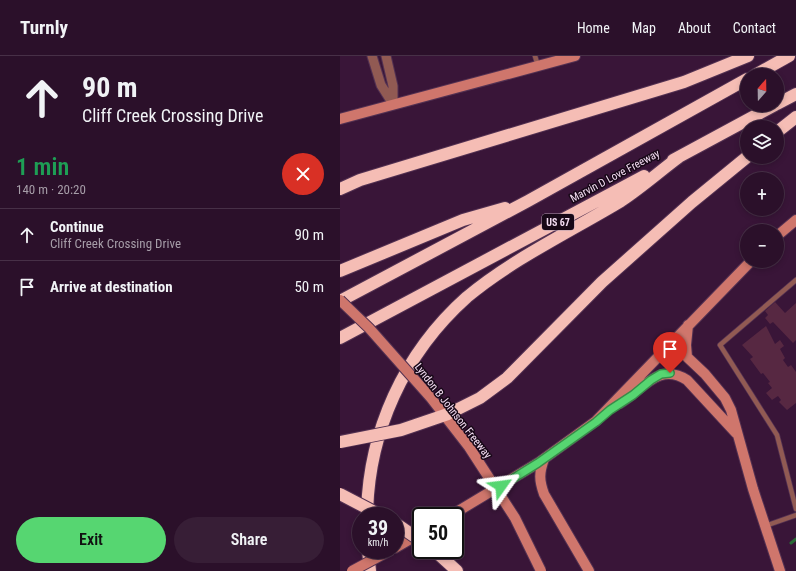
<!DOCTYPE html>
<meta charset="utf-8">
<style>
body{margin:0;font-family:"Roboto Condensed",sans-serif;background:#371e36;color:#f1f3f6;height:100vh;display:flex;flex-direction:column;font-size:15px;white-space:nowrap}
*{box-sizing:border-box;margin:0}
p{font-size:13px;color:#a69da8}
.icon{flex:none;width:22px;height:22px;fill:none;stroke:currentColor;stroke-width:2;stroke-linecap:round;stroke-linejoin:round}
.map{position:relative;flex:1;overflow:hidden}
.drawer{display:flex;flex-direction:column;background:#2b102a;width:340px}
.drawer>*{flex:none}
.top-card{background:#2b102a;color:#f1f3f6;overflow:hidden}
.needle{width:26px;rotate:20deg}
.controls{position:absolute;left:400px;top:12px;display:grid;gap:8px}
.controls a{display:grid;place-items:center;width:44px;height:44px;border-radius:50%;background:#2b102a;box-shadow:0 2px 6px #0003,0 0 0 1px #473047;font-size:20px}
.speed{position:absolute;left:12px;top:451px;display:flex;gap:8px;font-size:20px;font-weight:700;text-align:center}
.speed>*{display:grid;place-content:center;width:52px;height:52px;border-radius:50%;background:#2b102a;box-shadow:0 2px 6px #0003,0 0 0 1px #473047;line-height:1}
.speed small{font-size:10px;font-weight:400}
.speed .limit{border:2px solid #111;border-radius:6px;background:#fff;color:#111}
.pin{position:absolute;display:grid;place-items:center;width:34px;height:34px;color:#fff;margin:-41px -17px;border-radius:50% 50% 50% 0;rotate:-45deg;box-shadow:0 0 4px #0007}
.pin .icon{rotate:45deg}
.me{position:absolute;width:44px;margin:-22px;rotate:59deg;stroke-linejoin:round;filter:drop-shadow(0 0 3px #0008)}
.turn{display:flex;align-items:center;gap:14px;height:84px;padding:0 16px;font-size:18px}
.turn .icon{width:52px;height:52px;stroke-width:2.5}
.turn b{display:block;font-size:28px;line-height:34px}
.round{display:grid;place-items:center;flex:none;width:42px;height:42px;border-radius:21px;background:#371e36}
.headline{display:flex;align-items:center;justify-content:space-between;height:68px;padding:0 16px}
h1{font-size:24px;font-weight:600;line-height:30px;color:#1e9e55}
.primary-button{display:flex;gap:8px;margin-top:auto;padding:8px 16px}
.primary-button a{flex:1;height:46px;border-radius:24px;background:#56d671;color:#111;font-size:16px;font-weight:600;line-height:46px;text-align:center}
.primary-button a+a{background:#371e36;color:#f1f3f6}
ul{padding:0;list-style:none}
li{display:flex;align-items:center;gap:12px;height:52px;padding:0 16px;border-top:1px solid #473047}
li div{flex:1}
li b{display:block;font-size:15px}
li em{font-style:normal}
header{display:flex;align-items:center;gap:24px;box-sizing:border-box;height:56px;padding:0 20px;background:#2b102a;border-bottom:1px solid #473047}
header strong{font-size:19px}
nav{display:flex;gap:22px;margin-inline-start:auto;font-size:14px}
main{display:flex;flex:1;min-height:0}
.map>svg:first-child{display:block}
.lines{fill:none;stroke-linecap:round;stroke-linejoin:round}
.stream{stroke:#296a36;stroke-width:3}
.building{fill:#572842}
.lane-casing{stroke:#533152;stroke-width:6}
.street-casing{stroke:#533152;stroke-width:11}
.secondary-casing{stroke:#533152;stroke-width:12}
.highway-casing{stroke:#533152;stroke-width:14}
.lane{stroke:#915a53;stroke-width:4.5}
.street{stroke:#915a53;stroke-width:9}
.secondary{stroke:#cf766c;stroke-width:10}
.highway{stroke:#f5bdb5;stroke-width:12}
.secondary-bridge-casing{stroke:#533152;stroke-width:12;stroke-linecap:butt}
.highway-bridge-casing{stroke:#533152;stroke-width:14;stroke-linecap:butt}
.secondary-bridge{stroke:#cf766c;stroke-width:10}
.highway-bridge{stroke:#f5bdb5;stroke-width:12}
.route-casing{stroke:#388b49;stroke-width:10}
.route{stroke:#56d671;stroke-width:7}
.labels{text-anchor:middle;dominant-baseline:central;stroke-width:3;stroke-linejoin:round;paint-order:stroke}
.shield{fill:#170817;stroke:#b29db1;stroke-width:1}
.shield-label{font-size:10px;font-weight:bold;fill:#f4ddf3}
.street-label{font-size:11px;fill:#f4ddf3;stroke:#170817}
</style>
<header>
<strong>Turnly</strong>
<nav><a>Home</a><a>Map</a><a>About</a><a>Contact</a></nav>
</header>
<main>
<section class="drawer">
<div class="top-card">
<div class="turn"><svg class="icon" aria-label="ahead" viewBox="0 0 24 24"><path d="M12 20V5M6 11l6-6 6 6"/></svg><div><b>90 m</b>Cliff Creek Crossing Drive</div></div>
</div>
<div class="headline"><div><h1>1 min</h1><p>140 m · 20:20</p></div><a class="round" style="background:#d93025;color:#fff"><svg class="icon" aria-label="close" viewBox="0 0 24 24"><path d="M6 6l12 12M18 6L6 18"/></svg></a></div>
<ul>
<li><svg class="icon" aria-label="ahead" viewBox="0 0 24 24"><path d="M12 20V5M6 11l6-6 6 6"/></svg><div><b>Continue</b><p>Cliff Creek Crossing Drive</p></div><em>90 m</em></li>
<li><svg class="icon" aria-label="arrive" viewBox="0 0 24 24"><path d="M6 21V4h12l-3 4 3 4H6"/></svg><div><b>Arrive at destination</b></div><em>50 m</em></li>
</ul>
<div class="primary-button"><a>Exit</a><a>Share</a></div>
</section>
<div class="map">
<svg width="456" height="515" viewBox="0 0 456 515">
<rect width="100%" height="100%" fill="#391538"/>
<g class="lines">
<path class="stream" d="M 451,487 L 456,483"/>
</g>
<path class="building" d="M 435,246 L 445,257 L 456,247 L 456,284 L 453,287 L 433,266 L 430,268 L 425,262 L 428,259 L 425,255 Z
M 426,270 L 435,288 L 440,284 L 444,290 L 440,293 L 445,302 L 443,304 L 448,311 L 451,309 L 456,316 L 456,347 L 447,354 L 439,346 L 441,344 L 438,340 L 432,344 L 426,337 L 432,332 L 428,327 L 430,326 L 423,317 L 421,318 L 410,303 L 413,301 L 402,289 Z"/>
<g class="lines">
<defs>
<path id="lane" d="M 195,0 L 198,10
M 456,224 L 380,289 L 437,379 L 456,453
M 425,470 L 456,459"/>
<path id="street" d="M 32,0 L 41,29 L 53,48
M 46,0 L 53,30 L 53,48"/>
<path id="secondary" d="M 0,63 L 235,0
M 437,180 L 456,164
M 348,269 L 346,289 L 347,301 L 365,318 L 385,342 L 391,354 L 413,433 L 440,515
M 280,347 C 303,333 319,306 347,324 L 396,377
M 204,403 C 199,417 199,424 204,438 L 249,515
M 110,460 L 198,407 L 256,365 L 411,205
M 55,492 L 81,477"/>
<path id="highway" d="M 415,19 L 449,0
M 437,48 L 456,38
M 437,76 L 456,61
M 333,104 L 435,49
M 0,133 L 20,124 L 344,26 L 408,0
M 0,215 L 123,164 L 165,152
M 0,245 L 188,145 L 407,23
M 0,282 L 304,120
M 108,358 L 140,342 L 167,322 L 262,226 L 352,146 L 407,101
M 27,460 C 28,376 64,297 127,241 C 171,204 231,175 281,145 C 301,132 320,115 339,101
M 28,494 L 30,515
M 94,494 L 117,515"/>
</defs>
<use href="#lane" class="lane-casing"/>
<use href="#street" class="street-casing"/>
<use href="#secondary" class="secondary-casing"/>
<use href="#highway" class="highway-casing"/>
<use href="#lane" class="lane"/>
<use href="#street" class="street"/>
<use href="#secondary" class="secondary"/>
<use href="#highway" class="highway"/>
<defs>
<path id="secondary-bridge" d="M 0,244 L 29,272 L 91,342 L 129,391 L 175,462 L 201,515
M 12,515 L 51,494"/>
<path id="highway-bridge" d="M 0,386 L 61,374 L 108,358
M 0,438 L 42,460
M 55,467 L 81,485"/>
</defs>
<use href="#secondary-bridge" class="secondary-bridge-casing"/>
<use href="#highway-bridge" class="highway-bridge-casing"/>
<use href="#secondary-bridge" class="secondary-bridge"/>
<use href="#highway-bridge" class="highway-bridge"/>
</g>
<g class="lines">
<defs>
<path id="route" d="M 161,430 L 198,407 L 256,366 L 270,354 L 293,339 L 311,324 L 321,318 L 330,317"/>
</defs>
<use href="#route" class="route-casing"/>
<use href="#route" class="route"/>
</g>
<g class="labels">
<rect class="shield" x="202" y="158" width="32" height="16" rx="3"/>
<g class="shield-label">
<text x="218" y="166">US 67</text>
</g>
<g class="street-label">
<text transform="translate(275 120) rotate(-28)">Marvin D Love Freeway</text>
<text transform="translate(113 355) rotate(52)">Lyndon B Johnson Freeway</text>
</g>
</g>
</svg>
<div class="controls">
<a><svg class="needle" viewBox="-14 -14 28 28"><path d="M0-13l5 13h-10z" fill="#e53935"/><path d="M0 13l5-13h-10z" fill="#a69da8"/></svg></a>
<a><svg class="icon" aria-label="layers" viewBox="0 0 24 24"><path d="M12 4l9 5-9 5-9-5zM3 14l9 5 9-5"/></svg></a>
<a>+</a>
<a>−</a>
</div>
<div class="speed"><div>39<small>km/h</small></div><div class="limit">50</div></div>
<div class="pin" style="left:330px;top:317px;background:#d93025"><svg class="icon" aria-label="arrive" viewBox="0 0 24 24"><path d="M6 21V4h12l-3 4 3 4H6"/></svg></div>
<svg class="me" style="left:161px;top:430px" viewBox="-20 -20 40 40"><path d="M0-17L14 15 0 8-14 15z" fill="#56d671" stroke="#fff" stroke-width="4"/></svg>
</div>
</main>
